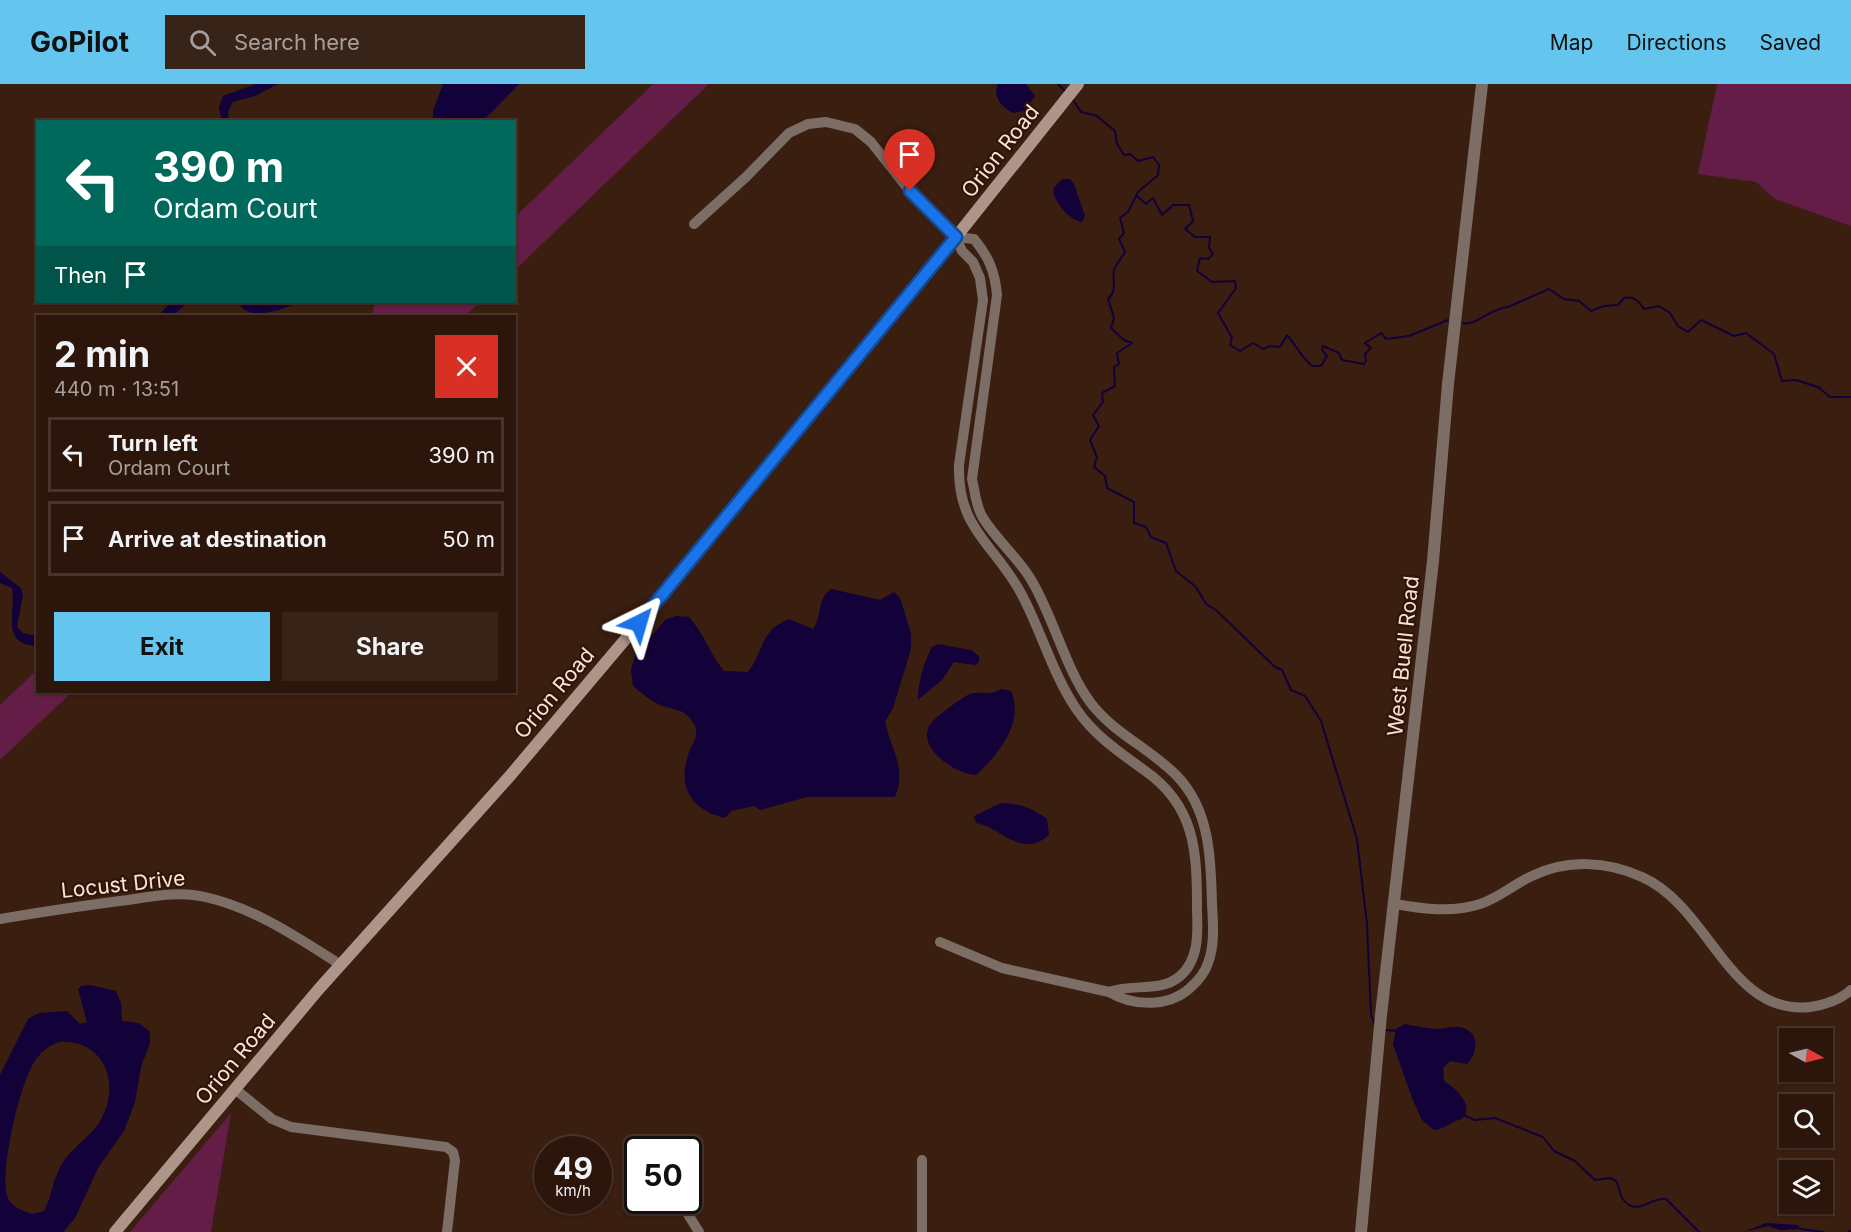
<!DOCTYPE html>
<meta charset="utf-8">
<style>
body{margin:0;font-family:Inter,sans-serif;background:#382319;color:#f1f3f6;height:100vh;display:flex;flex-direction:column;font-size:22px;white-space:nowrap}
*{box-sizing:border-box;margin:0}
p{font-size:20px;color:#a69f9d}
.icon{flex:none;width:33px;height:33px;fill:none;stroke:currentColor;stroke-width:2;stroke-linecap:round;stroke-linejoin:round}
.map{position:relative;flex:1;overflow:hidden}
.drawer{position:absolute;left:36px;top:231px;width:480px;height:378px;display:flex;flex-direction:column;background:#2c160b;border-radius:0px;box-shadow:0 2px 4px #0004,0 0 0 2px #48352c}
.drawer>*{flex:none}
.top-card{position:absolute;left:36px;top:36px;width:480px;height:183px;border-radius:0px;box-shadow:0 2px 4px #0004,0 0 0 2px #48352c;background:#00695c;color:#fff;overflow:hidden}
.needle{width:39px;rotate:98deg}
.tools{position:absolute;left:1779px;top:944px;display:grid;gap:12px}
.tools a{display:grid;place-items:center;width:54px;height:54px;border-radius:0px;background:#2c160b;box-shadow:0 2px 4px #0004,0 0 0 2px #48352c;font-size:30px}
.speed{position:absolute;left:534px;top:1052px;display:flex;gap:12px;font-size:30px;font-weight:700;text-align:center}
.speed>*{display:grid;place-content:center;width:78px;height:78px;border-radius:50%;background:#2c160b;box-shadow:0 2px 4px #0004,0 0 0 2px #48352c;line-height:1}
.speed small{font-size:15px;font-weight:400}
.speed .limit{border:3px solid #111;border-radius:9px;background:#fff;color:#111}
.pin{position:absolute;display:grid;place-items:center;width:51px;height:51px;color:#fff;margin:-62px -26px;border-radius:50% 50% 50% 0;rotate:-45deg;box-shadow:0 0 6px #0007}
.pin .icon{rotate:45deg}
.me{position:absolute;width:66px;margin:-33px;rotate:40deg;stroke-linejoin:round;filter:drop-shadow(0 0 4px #0008)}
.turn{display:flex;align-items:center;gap:21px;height:126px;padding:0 18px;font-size:27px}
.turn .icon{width:78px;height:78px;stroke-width:2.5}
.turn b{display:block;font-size:42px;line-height:51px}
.then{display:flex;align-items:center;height:57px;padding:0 18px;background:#0003;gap:12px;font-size:22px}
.round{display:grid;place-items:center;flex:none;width:63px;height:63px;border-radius:0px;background:#382319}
.overview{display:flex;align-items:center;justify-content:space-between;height:102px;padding:0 18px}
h1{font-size:36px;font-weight:700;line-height:45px}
.primary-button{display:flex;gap:12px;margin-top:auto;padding:12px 18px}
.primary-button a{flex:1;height:69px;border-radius:0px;background:#64c5ee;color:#111;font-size:24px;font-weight:700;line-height:69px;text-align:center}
.primary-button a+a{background:#382319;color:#f1f3f6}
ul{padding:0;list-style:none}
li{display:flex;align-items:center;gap:18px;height:75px;margin:0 12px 9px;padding:0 6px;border:3px solid #48352c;border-radius:0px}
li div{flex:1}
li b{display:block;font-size:22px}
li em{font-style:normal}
header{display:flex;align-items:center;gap:36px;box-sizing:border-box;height:84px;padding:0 30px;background:#64c5ee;color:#111}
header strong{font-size:28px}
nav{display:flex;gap:33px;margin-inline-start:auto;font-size:21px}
.search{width:420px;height:54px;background:#382319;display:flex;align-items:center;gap:15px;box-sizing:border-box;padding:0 21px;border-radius:0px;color:#a69f9d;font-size:22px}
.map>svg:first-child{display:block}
.green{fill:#641d46}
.water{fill:#130139;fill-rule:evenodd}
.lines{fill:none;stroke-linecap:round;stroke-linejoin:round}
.stream{stroke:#130139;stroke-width:2}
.minor{stroke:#7c6d65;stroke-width:10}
.tertiary{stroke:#7c6d65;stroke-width:12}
.secondary{stroke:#ad9589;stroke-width:12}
.route-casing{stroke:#114b97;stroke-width:15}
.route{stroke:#1a73e8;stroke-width:10}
.labels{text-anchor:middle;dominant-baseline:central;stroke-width:4.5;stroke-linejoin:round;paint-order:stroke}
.street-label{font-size:21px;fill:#f7e3da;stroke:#2f1506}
</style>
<header>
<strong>GoPilot</strong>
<div class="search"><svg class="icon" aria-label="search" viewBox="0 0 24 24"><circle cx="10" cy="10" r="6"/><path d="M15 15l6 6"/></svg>Search here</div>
<nav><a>Map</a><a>Directions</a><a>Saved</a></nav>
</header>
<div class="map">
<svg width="1851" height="1148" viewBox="0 0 1851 1148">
<rect width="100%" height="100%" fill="#3a1e0f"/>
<path class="green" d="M 653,0 L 709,0 L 515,186 L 515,133 Z
M 1717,0 L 1851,0 L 1851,142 L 1775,115 L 1756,98 L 1698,90 Z
M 375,218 L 481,218 L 464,232 L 372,232 Z
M 37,586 L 38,608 L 72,608 L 0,676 L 0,621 Z
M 231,1029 L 211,1148 L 130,1148 Z"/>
<path class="water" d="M 256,0 L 278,0 L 255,12 L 233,18 L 228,28 L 229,37 L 222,37 L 219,24 L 223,12 Z
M 443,0 L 519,0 L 483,37 L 433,37 L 433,27 Z
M 998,0 L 1026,0 L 1035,12 L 1024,27 L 1013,29 C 1002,23 992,13 998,0 Z
M 1062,95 L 1070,95 L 1074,100 L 1085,132 L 1082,138 C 1069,136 1054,118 1053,105 Z
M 171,218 L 188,218 L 173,232 L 158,232 Z
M 239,218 L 302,218 C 285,223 248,241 239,218 Z
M 0,488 L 21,504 L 23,511 L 17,543 L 23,549 L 37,552 L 37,562 C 0,560 16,530 12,504 L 0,499 Z
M 831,505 L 880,516 L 894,508 L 900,514 L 911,549 L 911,565 L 893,624 L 885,638 C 891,666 907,684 895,713 L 807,713 L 760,726 L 754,722 L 731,727 L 725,734 C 693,726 677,705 688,671 C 692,659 702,650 692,637 C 684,624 672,626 660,621 C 650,616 641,609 633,602 L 631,586 L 635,572 L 665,536 L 676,532 L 689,533 C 703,548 710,570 724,587 L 748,588 C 765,566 759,547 789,535 L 813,545 C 823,531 816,516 831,505 Z
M 938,560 L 971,566 L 979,572 L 979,578 L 975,581 L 954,578 L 942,596 L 918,616 C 918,598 924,579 932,563 Z
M 1001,605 L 1011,607 C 1025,638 998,671 976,691 C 954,690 911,660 933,637 C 939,631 962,613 970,610 C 981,606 990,613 1001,605 Z
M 1001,719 C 1018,719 1034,725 1047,735 L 1049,751 C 1021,776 1000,742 976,739 L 974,732 Z
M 90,901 L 116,907 L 121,919 L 122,937 L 139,939 L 150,948 L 150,959 L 141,983 L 135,1018 L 124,1047 L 98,1084 L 75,1134 L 63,1148 L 0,1148 L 0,991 L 28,935 L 39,929 L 67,927 L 80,940 L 87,938 L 78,905 L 81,902 ZM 59,958 C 106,955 122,1003 99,1039 C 89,1054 71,1064 62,1080 C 53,1094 52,1112 44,1127 L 32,1130 C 22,1127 10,1122 7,1112 C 0,1086 20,995 37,974 C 43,966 50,961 59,958 Z
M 1405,940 C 1416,942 1428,945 1439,945 C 1445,945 1452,942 1458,943 C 1480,945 1479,968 1467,980 L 1450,977 L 1443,984 L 1444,997 C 1454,1003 1473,1019 1464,1033 C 1462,1036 1456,1036 1452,1039 C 1445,1042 1441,1046 1434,1046 L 1422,1036 L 1412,1014 L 1393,960 L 1396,945 Z
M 1766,1139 L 1798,1141 L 1800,1145 L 1780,1146 L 1768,1142 L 1744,1148 Z"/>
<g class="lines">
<path class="stream" d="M 1058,0 L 1065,7
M 1071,13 L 1081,28 L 1097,32 L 1115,47 L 1117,60 L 1124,71 L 1130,70 L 1138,77 L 1153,73 L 1159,81 L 1158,91 L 1138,108 L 1128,128 L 1120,134 L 1124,149 L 1119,155 L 1125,168 L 1114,185 C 1112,196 1118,206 1108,215 L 1114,234 L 1111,244 L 1124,256 L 1132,259 L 1117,269 L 1119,280 L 1114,283 L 1115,302 L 1102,309 L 1103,318 L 1093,331 L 1099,342 L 1090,356 L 1097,373 L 1094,383 L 1105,392 L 1107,404 L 1134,418 L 1134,439 L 1146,443 L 1151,453 L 1166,459 L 1176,487 L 1196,503 L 1206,520 L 1216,526 L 1275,583 L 1282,586 L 1291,606 L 1305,612 L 1321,637 L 1357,755 L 1367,840 L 1371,930 L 1375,942
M 1137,112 L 1146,120 L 1153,114 L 1162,131 L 1173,121 L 1189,121 L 1193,137 L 1185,145 L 1195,153 L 1210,153 L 1209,164 L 1213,170 L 1208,175 L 1200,174 L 1197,187 L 1212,198 L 1235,197 L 1236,204 L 1218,229 L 1232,254 L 1230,261 L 1240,267 L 1253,259 L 1263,265 L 1270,262 L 1280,263 L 1287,251 C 1296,261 1301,273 1312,282 L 1321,282 L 1327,272 L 1322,266 L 1323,262 L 1339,269 L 1342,276 L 1364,280 L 1366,277 L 1365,270 L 1371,264 L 1365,259 L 1381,249 L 1386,255 L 1409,252 L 1448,236
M 1463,239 C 1475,243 1492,223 1508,223 L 1549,205 L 1564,215 L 1579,217 L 1591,227 L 1604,222 L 1618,221 L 1624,214 C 1635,212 1638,217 1644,225 L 1659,222 L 1670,229 L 1678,242 L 1688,248 L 1701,236 L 1734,252 L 1746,249 L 1774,270 L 1782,297 L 1796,296 L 1818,303 L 1830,313 L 1851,313
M 1387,946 L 1398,947
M 1463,1031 L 1475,1036 L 1495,1034 L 1543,1053 L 1554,1067 L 1575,1077 L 1595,1096 L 1610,1094 L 1616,1097 C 1620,1103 1619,1110 1623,1115 C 1636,1134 1652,1112 1666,1115 L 1699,1148
M 1800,1145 L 1824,1148
M 1848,1148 L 1851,1147"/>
<path class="minor" d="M 694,140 L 746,93 L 789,49 L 808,40 L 826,38 L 855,45 L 871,58 L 920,120 L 956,153 L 962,167 L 973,178 L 980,194 L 983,216 L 959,381 C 957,446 996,461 1022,511 C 1042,549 1053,591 1077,626 C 1094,651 1119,668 1144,686 C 1196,722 1197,768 1197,826 C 1198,849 1199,877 1179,893 C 1159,909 1131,899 1109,908
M 1395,820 C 1423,825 1453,829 1480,820 C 1499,814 1514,800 1532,792 C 1567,775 1607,777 1642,793 C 1710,823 1729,932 1810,923 C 1824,921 1840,916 1851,906
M 0,835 C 42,828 85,821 128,816 C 154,812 180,807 205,813 C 255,824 298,854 341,881
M 940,858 L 1002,884 L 1109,908 C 1132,922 1168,924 1190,904 C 1198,897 1205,889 1208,879 C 1215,861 1213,839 1212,820 C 1211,775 1210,726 1177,692 C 1150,664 1114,650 1090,618 C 1065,583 1055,538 1033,499 C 1020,475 998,458 983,434 C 976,423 975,408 972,395 L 997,211 C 995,188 989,173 974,155 L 956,153
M 235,1005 L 272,1035 L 291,1043 L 446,1063 L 453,1068 L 455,1076 L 447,1148
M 922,1076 L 922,1148
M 679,1116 L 699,1148"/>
<path class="tertiary" d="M 1361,1148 L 1381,931 L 1433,477 L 1448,300 L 1482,0"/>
<path class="secondary" d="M 115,1148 L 318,906 L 509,693 L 667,506 L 956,153 L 1078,0"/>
</g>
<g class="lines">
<defs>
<path id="route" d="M 639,539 L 956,153 L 910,107"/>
</defs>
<use href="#route" class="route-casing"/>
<use href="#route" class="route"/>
</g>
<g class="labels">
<g class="street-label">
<text transform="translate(1000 67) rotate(-52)">Orion Road</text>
<text transform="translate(1403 572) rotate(-84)">West Buell Road</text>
<text transform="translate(554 609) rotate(-50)">Orion Road</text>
<text transform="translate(123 800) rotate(-6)">Locust Drive</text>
<text transform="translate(235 975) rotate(-50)">Orion Road</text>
</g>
</g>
</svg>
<div class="tools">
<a><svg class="needle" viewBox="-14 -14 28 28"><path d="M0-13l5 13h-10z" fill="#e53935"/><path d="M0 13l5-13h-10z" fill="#a69f9d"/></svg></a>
<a><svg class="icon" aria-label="search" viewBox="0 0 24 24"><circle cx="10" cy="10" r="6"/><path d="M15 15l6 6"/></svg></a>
<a><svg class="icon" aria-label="layers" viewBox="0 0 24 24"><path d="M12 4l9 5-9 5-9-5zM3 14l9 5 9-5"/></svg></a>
</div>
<div class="speed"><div>49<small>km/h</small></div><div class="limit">50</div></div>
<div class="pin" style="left:910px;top:107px;background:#d93025"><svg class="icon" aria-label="arrive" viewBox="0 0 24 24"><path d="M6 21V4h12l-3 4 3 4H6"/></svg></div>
<svg class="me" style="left:639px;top:539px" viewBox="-20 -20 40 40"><path d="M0-17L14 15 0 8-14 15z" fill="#1a73e8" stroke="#fff" stroke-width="4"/></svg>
<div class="top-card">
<div class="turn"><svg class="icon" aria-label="left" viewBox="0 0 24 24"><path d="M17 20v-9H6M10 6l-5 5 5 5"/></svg><div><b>390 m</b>Ordam Court</div></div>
<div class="then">Then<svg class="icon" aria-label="arrive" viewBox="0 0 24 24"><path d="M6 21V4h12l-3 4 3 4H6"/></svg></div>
</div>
<section class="drawer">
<div class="overview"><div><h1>2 min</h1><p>440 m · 13:51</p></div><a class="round" style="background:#d93025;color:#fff"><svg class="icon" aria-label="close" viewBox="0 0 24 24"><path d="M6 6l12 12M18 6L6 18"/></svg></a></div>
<ul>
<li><svg class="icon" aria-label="left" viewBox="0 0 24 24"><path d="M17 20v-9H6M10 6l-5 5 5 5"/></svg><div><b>Turn left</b><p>Ordam Court</p></div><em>390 m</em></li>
<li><svg class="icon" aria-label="arrive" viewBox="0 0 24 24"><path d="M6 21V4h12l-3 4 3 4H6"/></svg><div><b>Arrive at destination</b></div><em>50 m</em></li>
</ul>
<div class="primary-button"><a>Exit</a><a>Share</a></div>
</section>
</div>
